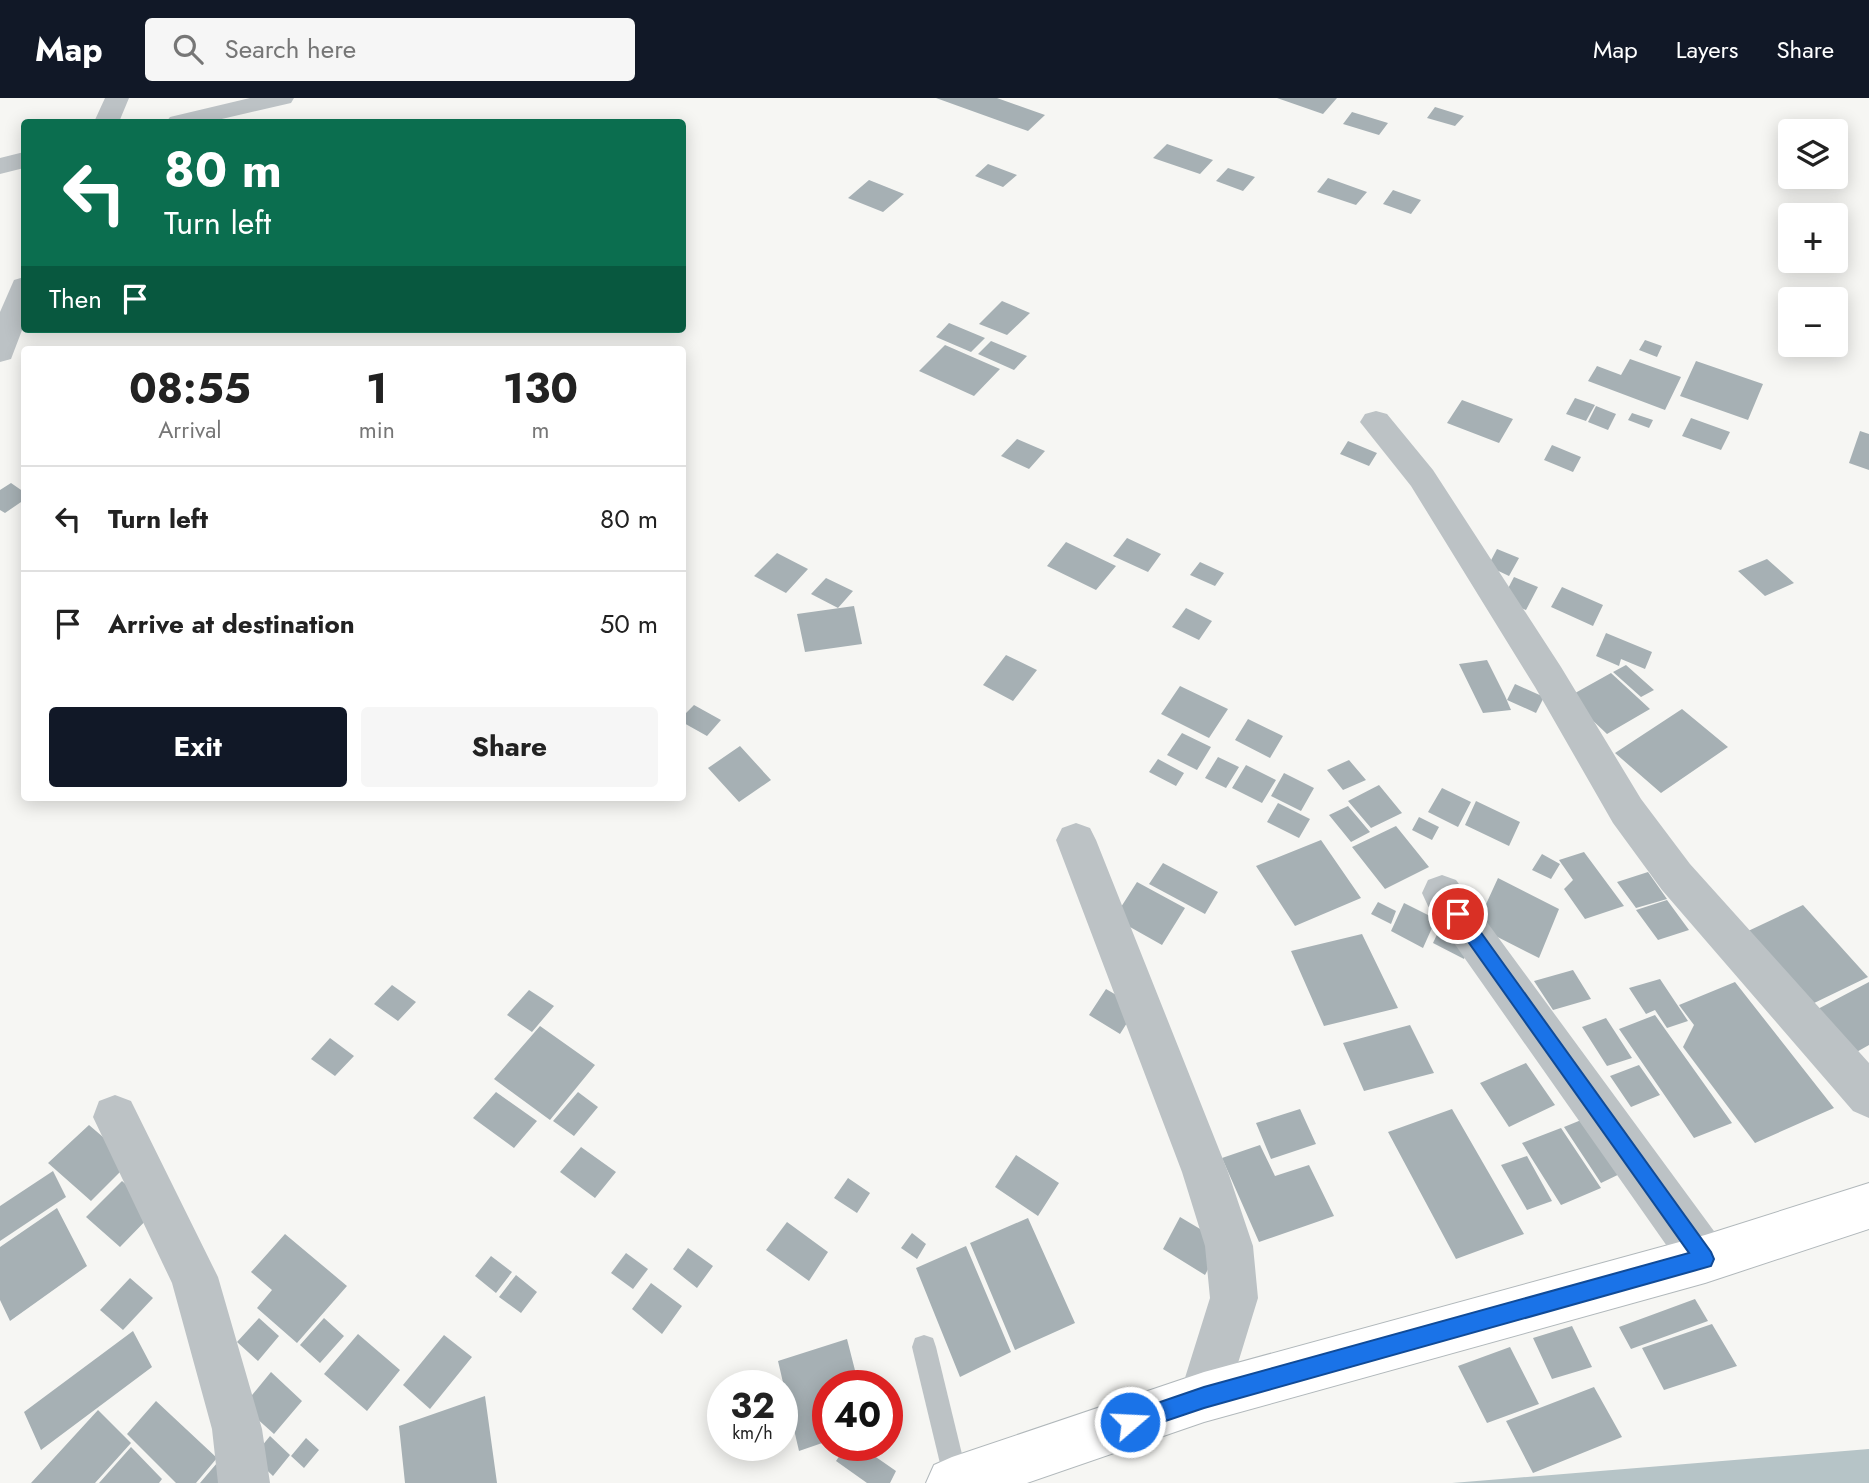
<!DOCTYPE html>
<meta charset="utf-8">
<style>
body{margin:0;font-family:Jost,sans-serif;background:#f6f6f6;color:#222;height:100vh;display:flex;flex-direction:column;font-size:26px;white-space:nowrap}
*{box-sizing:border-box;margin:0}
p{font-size:23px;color:#767676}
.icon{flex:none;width:38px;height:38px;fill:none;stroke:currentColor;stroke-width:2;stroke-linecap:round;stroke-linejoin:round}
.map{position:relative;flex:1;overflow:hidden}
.drawer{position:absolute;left:21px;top:248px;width:665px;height:455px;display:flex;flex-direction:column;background:#fff;border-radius:7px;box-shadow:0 4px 18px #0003}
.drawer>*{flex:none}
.guide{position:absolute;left:21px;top:21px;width:665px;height:214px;border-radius:7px;box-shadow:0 4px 18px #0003;background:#0b6e4f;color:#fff;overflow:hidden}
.tools{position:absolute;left:1778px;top:21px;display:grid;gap:14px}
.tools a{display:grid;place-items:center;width:70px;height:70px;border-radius:7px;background:#fff;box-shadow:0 4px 18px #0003;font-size:35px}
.speed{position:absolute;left:707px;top:1272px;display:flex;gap:14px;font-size:35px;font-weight:700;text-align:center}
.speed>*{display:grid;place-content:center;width:91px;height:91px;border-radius:50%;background:#fff;box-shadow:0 4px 18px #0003;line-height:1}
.speed small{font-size:18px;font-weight:400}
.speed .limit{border:10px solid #d22;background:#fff;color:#111}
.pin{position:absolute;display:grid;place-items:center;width:60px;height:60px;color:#fff;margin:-30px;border:4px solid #fff;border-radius:50%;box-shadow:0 2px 7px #0007}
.me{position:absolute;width:77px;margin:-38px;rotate:71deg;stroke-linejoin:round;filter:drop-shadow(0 0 5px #0008)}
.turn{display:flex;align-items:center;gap:24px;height:147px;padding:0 28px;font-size:32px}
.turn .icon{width:91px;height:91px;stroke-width:2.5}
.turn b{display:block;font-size:49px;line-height:60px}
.then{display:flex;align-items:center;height:66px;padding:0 28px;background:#0003;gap:14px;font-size:26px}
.eta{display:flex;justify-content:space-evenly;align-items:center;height:119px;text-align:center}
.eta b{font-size:42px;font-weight:700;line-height:49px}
.action{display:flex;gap:14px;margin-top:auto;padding:14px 28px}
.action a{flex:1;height:80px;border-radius:7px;background:#111827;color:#fff;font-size:28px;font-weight:700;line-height:80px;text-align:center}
.action a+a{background:#f6f6f6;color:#222}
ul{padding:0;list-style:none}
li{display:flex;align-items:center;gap:21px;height:105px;padding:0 28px;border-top:2px solid #e0e0e0}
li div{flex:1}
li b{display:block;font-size:26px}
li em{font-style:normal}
header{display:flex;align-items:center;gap:42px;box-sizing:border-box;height:98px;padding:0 35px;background:#111827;color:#fff}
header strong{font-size:33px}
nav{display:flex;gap:38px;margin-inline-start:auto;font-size:24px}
.search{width:490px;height:63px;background:#f6f6f6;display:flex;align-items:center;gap:18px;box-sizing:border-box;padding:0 24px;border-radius:7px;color:#767676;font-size:26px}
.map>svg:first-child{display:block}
.water{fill:#b6c4c7}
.building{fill:#a6b0b4}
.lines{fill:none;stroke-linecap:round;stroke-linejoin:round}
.secondary-casing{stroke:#b1b8bb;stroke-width:2}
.lane{fill:#bcc2c5;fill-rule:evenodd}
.street{fill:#bcc2c5;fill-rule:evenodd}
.secondary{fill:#fff;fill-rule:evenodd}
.route{fill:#1a73e8;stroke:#114b97;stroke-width:2}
</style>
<header>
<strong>Map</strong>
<div class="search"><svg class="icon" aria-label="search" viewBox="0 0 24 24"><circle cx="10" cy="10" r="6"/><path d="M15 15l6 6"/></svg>Search here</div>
<nav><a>Map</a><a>Layers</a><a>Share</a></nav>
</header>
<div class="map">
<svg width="1869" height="1385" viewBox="0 0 1869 1385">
<rect width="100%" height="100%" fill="#f6f6f3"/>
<path class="water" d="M 1869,1351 L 1869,1385 L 1452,1385 Z"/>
<path class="building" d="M 936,0 L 997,0 L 1045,17 L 1028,33 Z
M 1277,0 L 1337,0 L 1323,16 Z
M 1435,9 L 1464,18 L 1455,28 L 1427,20 Z
M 1352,14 L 1388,25 L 1379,37 L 1343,26 Z
M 1167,46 L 1213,62 L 1200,76 L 1153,60 Z
M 988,66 L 1017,77 L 1003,89 L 975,78 Z
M 1228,70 L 1255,79 L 1243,93 L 1216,83 Z
M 1328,80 L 1367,94 L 1356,107 L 1317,94 Z
M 869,82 L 904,96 L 883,114 L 848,100 Z
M 1393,92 L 1421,102 L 1411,116 L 1383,106 Z
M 1002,203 L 1030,215 L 1007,237 L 979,226 Z
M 949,225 L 985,240 L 971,254 L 936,239 Z
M 1645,242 L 1662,248 L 1657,259 L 1639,252 Z
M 991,243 L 1027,258 L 1014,272 L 978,256 Z
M 945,247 L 1000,271 L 974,298 L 919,273 Z
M 1630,261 L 1681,279 L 1665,312 L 1588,283 L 1597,268 L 1621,277 Z
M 1696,263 L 1763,286 L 1748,322 L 1680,298 Z
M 1575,300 L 1595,307 L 1586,323 L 1566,316 Z
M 1462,302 L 1513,321 L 1499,345 L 1447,325 Z
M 1596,308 L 1616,316 L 1608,332 L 1588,324 Z
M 1632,315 L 1653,322 L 1649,330 L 1628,322 Z
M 1691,320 L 1730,334 L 1721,352 L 1682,338 Z
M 1860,333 L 1869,336 L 1869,372 L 1849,365 Z
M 1017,341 L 1045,353 L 1029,371 L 1001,358 Z
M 1348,343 L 1377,355 L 1369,368 L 1340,356 Z
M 1552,347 L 1581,359 L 1573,374 L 1544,362 Z
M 11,385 L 24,394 L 24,402 L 5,415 L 0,412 L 0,392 Z
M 1127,440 L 1161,456 L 1148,474 L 1113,458 Z
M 1066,444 L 1116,468 L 1096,492 L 1047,468 Z
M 1497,451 L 1519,460 L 1509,478 L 1488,468 Z
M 777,455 L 808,471 L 786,495 L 754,478 Z
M 1767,461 L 1794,485 L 1765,498 L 1738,473 Z
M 1200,464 L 1224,475 L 1215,488 L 1190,477 Z
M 1514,479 L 1538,489 L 1526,512 L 1502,502 Z
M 826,480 L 853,493 L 838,510 L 811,496 Z
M 1562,489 L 1603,507 L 1593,528 L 1551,509 Z
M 854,508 L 862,546 L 805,554 L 797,516 Z
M 1186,510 L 1212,523 L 1199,542 L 1172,529 Z
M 1606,535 L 1652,554 L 1645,571 L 1621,561 L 1619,568 L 1596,558 Z
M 1006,557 L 1037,572 L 1013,603 L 983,587 Z
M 1487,562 L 1505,598 L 1511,612 L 1483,615 L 1459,566 Z
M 1626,567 L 1654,592 L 1641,599 L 1613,574 Z
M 1611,575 L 1650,611 L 1607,636 L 1568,599 Z
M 1515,586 L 1544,599 L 1536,615 L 1507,602 Z
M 1180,588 L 1228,611 L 1209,640 L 1161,616 Z
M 694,607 L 721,622 L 707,638 L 682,624 L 682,619 Z
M 1682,611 L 1728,649 L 1661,695 L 1615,655 Z
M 1248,621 L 1283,638 L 1270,660 L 1235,642 Z
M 1182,635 L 1211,649 L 1197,672 L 1167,657 Z
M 740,648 L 771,682 L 739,704 L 708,670 Z
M 1218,659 L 1239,669 L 1226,690 L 1205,680 Z
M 1158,661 L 1184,675 L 1176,688 L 1149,674 Z
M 1349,662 L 1366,682 L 1343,692 L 1327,672 Z
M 1246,667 L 1276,682 L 1262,705 L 1232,690 Z
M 1284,675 L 1314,690 L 1301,713 L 1271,698 Z
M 1379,687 L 1402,715 L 1371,730 L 1348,703 Z
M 1442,690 L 1471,704 L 1458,729 L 1428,714 Z
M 1476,703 L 1520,724 L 1509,748 L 1465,727 Z
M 1278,705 L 1310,721 L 1299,740 L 1267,724 Z
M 1348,708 L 1370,734 L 1351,744 L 1329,717 Z
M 1419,719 L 1439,729 L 1432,742 L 1412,732 Z
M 1396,728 L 1429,769 L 1385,791 L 1352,749 Z
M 1321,742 L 1361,800 L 1295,828 L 1256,768 Z
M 1584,754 L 1624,808 L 1585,821 L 1564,791 L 1573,782 L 1559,762 Z
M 1542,756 L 1560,766 L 1551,781 L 1532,772 Z
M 1163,765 L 1218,794 L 1205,816 L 1149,786 Z
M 1648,774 L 1667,801 L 1636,810 L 1617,784 Z
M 1498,780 L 1559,811 L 1539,860 L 1476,828 Z
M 1137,784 L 1185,810 L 1162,847 L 1114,820 Z
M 1667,802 L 1689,832 L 1658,842 L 1636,812 Z
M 1378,804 L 1396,813 L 1391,826 L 1371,816 Z
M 1404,805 L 1436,821 L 1423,850 L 1391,833 Z
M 1803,807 L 1868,879 L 1810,907 L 1746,834 Z
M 1442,826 L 1473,841 L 1464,861 L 1433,845 Z
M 1362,836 L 1398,910 L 1324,928 L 1291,853 Z
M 1573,872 L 1591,901 L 1553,912 L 1534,883 Z
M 1660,881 L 1688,923 L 1667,930 L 1655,912 L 1646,916 L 1629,890 Z
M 1735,884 L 1834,1010 L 1755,1045 L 1683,949 L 1694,927 L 1679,907 Z
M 1869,884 L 1869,947 L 1853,956 L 1814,913 Z
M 392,887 L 416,904 L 398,923 L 374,906 Z
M 1106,891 L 1137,909 L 1120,936 L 1089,917 Z
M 529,892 L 554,908 L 532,934 L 507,917 Z
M 1655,917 L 1732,1025 L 1694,1040 L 1619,931 Z
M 1606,920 L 1632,960 L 1607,968 L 1582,929 Z
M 1410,927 L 1434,975 L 1364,993 L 1343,945 Z
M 540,928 L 595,967 L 550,1022 L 494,981 Z
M 330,940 L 354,958 L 335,978 L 311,961 Z
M 1526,965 L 1555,1007 L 1509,1029 L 1480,985 Z
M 1639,967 L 1660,997 L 1631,1009 L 1610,978 Z
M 496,994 L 537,1023 L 514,1050 L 473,1020 Z
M 578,994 L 598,1009 L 574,1038 L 553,1023 Z
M 1300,1011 L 1316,1046 L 1271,1061 L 1256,1025 Z
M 1452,1011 L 1524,1136 L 1456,1161 L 1388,1034 Z
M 1591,1018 L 1628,1072 L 1601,1085 L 1564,1029 Z
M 89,1027 L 131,1063 L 91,1103 L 48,1065 Z
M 1561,1030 L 1601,1090 L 1561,1107 L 1522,1045 Z
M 1260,1047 L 1275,1078 L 1309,1067 L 1334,1118 L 1259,1144 L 1222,1060 Z
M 581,1049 L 616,1074 L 595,1100 L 560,1074 Z
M 1016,1057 L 1059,1085 L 1038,1118 L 995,1089 Z
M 1527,1058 L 1552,1103 L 1527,1112 L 1501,1067 Z
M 53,1073 L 66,1099 L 0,1143 L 0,1108 Z
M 848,1080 L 870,1095 L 857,1115 L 834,1100 Z
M 122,1083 L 156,1112 L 120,1149 L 86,1119 Z
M 57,1110 L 87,1168 L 10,1223 L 0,1202 L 0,1149 Z
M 1180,1119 L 1222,1144 L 1205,1177 L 1163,1151 Z
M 1028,1120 L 1075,1225 L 1015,1252 L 970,1145 Z
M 787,1124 L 828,1154 L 809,1183 L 766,1152 Z
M 912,1135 L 926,1146 L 917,1161 L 901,1150 Z
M 285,1136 L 347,1188 L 297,1245 L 257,1210 L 272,1192 L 251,1174 Z
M 966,1148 L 1011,1254 L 960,1279 L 916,1170 Z
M 688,1150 L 713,1168 L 697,1190 L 673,1171 Z
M 626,1155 L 648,1171 L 633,1191 L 611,1175 Z
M 491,1158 L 512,1174 L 496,1195 L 475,1178 Z
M 516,1177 L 537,1194 L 521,1215 L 499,1199 Z
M 130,1180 L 153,1200 L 123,1232 L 100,1212 Z
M 651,1185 L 682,1208 L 662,1236 L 632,1211 Z
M 1695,1201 L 1708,1223 L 1631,1251 L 1619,1229 Z
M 259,1220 L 279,1238 L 258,1263 L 237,1244 Z
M 324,1220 L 344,1238 L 320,1265 L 300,1247 Z
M 1712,1226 L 1737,1268 L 1664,1292 L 1642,1250 Z
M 1572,1228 L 1592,1269 L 1552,1281 L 1533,1240 Z
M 133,1233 L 152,1269 L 41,1352 L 24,1314 Z
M 358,1236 L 400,1272 L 367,1313 L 324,1276 Z
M 444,1237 L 472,1259 L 430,1311 L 403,1287 Z
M 847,1241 L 859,1288 L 828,1288 L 828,1343 L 799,1353 L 778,1263 Z
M 1510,1249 L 1539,1306 L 1487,1325 L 1458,1268 Z
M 271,1274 L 302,1303 L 274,1336 L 243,1308 Z
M 1594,1289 L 1622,1339 L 1533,1375 L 1506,1323 Z
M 485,1298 L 497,1385 L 405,1385 L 399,1328 Z
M 156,1303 L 217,1360 L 196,1385 L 176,1385 L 127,1336 Z
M 98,1312 L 131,1345 L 95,1385 L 31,1385 Z
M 270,1338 L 290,1357 L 273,1378 L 253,1359 Z
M 306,1340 L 319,1352 L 304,1370 L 291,1358 Z
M 846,1348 L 860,1348 L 896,1373 L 890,1385 L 867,1385 L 836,1363 Z
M 131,1349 L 162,1381 L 159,1385 L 99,1385 Z
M 217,1365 L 237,1385 L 200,1385 Z"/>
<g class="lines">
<defs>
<path id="secondary" d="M 1869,1085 L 1869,1131 L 1705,1185 L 1204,1324 L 1027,1385 L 926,1385 L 934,1367 L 952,1359 L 1204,1274 L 1705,1137 Z"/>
</defs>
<use href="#secondary" class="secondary-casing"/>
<path class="lane" d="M 924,1237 L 933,1240 L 936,1249 L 969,1385 L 945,1385 L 944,1382 L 912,1249 L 915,1240 Z"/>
<path class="street" d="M 105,0 L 129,0 L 119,24 L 94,24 Z
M 250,0 L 294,0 L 291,5 L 209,24 L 166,24 L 170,19 Z
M 24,54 L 24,70 L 0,76 L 0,60 Z
M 24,179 L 24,227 L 11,261 L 0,264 L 0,214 L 14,182 Z
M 1376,313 L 1387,316 L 1433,372 L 1561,569 L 1641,701 L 1690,766 L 1869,965 L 1869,1020 L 1853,1013 L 1662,792 L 1613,725 L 1535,589 L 1411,388 L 1360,324 L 1365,316 Z
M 1076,725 L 1090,730 L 1096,742 L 1228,1074 L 1253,1148 L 1258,1200 L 1222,1317 L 1204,1324 L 1186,1317 L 1179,1299 L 1210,1200 L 1205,1148 L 1182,1074 L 1056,742 L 1062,730 Z
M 1442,777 L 1456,782 L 1722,1144 L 1729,1161 L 1722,1178 L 1705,1185 L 1688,1178 L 1428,808 L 1422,795 L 1428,782 Z
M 115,997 L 131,1003 L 218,1179 L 262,1331 L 270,1385 L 218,1385 L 212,1331 L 172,1185 L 93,1019 L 99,1003 Z"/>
<use href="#secondary" class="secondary"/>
</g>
<path class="route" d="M 1458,808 L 1464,811 L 1711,1154 L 1714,1161 L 1711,1168 L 1204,1310 L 1130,1335 L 1122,1332 L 1119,1324 L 1122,1317 L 1204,1289 L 1689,1155 L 1452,821 L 1449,816 L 1452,811 Z"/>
</svg>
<div class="tools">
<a><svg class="icon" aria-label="layers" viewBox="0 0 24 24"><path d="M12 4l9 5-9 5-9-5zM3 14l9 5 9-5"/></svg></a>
<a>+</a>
<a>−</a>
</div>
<div class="speed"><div>32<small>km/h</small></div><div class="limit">40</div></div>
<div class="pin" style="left:1458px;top:816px;background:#d93025"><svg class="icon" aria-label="arrive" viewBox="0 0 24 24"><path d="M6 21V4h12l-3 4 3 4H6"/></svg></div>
<svg class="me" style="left:1130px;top:1324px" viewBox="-20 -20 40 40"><circle r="17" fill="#1a73e8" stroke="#fff" stroke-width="3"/><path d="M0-11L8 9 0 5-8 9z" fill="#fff"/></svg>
<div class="guide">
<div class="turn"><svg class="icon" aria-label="left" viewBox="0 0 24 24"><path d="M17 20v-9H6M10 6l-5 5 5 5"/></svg><div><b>80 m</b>Turn left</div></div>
<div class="then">Then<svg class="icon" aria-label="arrive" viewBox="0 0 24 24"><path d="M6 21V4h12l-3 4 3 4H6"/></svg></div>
</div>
<section class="drawer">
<div class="eta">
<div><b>08:55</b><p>Arrival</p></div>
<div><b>1</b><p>min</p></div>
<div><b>130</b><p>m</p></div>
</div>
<ul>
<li><svg class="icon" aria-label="left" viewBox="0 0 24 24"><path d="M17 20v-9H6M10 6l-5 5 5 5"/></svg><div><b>Turn left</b></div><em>80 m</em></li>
<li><svg class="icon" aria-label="arrive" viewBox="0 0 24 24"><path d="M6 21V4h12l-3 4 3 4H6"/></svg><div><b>Arrive at destination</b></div><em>50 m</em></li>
</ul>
<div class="action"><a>Exit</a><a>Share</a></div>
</section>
</div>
